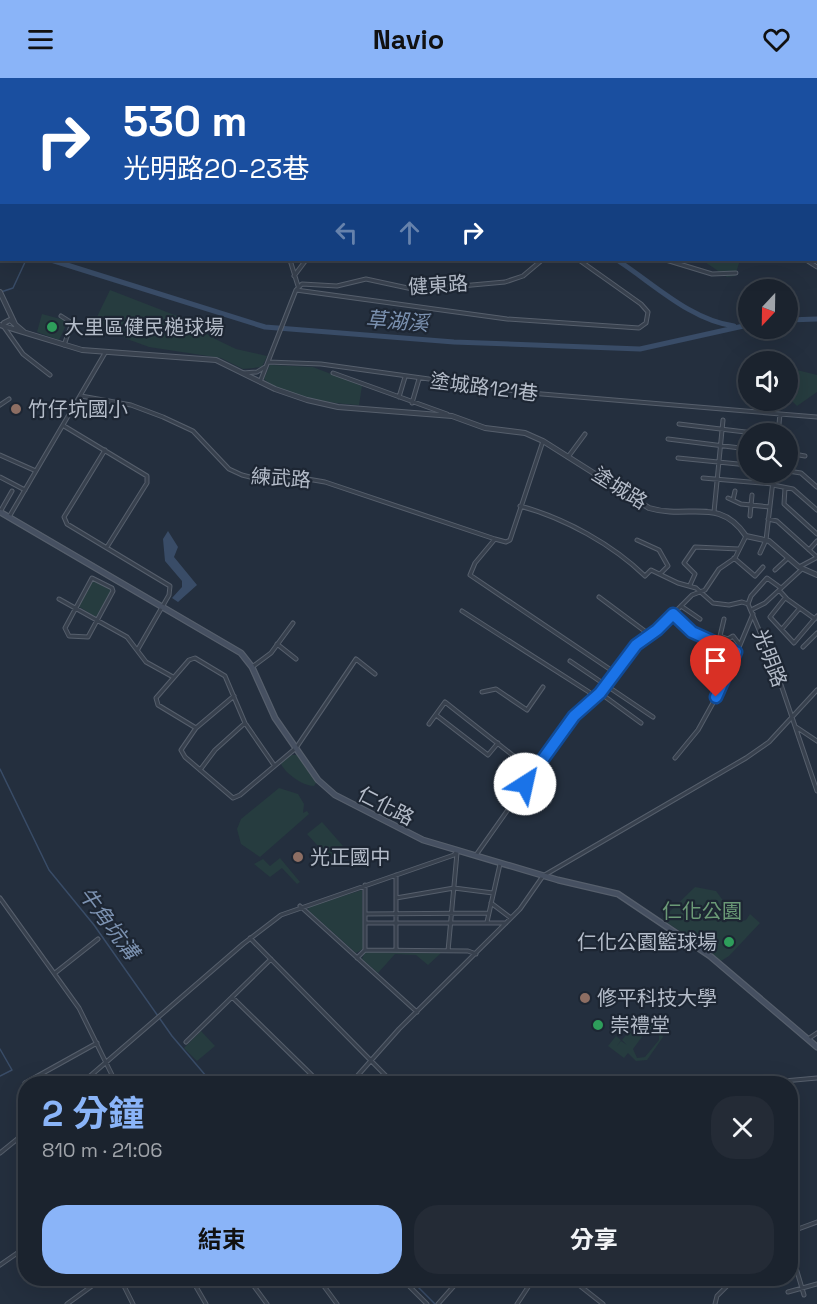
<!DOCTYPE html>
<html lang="zh-TW">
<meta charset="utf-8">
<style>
body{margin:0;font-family:"Space Grotesk","Noto Sans TC",sans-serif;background:#242b36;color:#f1f3f6;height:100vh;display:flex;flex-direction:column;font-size:22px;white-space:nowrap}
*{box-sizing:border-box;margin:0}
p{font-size:20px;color:#a0a4aa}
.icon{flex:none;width:33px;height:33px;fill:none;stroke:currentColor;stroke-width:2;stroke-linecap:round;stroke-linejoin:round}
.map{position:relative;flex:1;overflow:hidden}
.details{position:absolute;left:18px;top:998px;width:780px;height:210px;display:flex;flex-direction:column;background:#1b232e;border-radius:24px;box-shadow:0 6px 24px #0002,0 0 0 2px #39404a}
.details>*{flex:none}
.top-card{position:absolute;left:0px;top:0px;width:818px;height:183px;box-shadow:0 6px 24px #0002,0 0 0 2px #39404a;background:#1a4fa0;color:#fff;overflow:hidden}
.needle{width:39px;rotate:202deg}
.tools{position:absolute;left:738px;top:201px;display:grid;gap:12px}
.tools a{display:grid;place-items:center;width:60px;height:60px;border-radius:50%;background:#1b232e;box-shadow:0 6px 24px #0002,0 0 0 2px #39404a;font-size:30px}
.pin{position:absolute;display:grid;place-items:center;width:51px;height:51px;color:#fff;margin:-62px -26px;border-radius:50% 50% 50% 0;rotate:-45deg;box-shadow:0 0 6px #0007}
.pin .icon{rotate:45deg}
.me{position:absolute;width:66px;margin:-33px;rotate:35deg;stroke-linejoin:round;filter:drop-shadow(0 0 4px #0008)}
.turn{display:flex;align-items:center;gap:21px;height:126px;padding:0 24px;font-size:27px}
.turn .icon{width:78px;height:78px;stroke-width:2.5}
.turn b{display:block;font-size:42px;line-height:51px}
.lanes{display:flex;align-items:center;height:57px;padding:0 24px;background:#0003;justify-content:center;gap:30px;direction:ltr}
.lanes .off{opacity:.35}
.round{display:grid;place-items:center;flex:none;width:63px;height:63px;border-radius:24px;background:#242b36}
.overview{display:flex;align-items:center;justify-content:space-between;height:102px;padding:0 24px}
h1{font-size:36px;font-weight:700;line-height:45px;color:#8ab4f8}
.action{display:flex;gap:12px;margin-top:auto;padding:12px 24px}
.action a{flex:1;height:69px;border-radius:24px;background:#8ab4f8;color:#111;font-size:24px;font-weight:700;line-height:69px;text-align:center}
.action a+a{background:#242b36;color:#f1f3f6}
header{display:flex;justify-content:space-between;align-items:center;height:78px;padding:0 24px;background:#8ab4f8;color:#111;font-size:27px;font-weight:700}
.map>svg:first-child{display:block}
.green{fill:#263c3f;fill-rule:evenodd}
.water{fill:#394c67}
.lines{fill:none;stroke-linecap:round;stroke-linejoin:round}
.stream{stroke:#394c67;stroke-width:1.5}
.river{stroke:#394c67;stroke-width:5}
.minor-casing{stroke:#565f6c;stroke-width:5}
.tertiary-casing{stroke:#565f6c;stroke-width:6}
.secondary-casing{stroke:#565f6c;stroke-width:7}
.minor{stroke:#38414e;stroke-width:3}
.tertiary{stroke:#38414e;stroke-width:4}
.secondary{stroke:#465061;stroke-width:4.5}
.route-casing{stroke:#114b97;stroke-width:15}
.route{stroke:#1a73e8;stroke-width:10}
.leisure-dot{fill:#2e9e5b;stroke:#1d2633;stroke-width:2}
.education-dot{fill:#8d6e63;stroke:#1d2633;stroke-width:2}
.labels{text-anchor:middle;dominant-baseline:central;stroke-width:4.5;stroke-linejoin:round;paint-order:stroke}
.street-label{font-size:20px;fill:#b4bcc9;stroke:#1d2633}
.poi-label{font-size:20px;fill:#b4bcc9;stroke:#1d2633;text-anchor:start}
.park-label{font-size:20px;fill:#6b9a76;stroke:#1d2633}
.water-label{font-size:21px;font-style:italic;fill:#7c92b1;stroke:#1d2633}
</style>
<header><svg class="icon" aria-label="menu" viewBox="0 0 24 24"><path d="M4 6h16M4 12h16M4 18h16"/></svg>Navio<svg class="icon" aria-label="heart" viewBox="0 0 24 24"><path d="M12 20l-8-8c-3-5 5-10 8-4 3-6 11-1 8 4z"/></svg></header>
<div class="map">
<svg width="817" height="1226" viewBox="0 0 817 1226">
<rect width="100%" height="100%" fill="#242f3e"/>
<path class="green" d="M 0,0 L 195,0 L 2,2 L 0,50 Z
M 702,182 L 740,182 L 735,198 L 727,199 Z
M 110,212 L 190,243 L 211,259 L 236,271 L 267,278 L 262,289 L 243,291 L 221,280 L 149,269 L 127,261 L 95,243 Z
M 42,236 L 68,243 L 59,262 L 37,254 Z
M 270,287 L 313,289 L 362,308 L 359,327 C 334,326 282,318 264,301 Z
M 789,290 L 817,297 L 817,314 L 797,328 L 788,319 Z
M 95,502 L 109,509 L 111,513 L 96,539 L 78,528 L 91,504 Z
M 289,677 L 297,677 L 316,705 L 314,708 C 303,708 286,696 281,686 Z
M 279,710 L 298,716 L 304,726 L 303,735 L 307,733 L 309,736 L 260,779 L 241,766 L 237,751 L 241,741 Z
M 322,744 L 343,768 L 329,780 L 307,756 Z
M 280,780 L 300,804 L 297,806 L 282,790 L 270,799 L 254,786 L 263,781 L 270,788 Z
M 695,809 L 716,813 L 739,844 L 746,842 L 750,836 L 760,845 L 729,878 L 721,883 L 704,869 L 710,862 L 701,856 L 693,862 L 662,841 Z
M 362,812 L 363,871 L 356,875 L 308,832 L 309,829 Z
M 365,874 L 441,875 L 428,887 L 416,877 L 395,876 L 378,895 L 362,881 Z
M 651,938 L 654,940 L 651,945 L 660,948 L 663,959 L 647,982 L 636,983 L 628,975 L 624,980 L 608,968 L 616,958 L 621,962 L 617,968 L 621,963 L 627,967 L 622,962 L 630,952 L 636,957 ZM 654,950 L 659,955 L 659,962 L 645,979 L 637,980 L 633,971 L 647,952 Z
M 201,953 L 215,968 L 197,983 L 184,970 Z"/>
<path class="water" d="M 168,453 L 178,469 L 174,479 L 197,507 L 178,524 L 172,520 L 182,509 L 182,503 L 165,483 L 163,461 Z"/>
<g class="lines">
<path class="stream" d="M 1,214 L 13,210 L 26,182
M 0,691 L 49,792 L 94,847 L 172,958 L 212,1005
M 0,971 L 12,992 L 0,998
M 409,1200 L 435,1226"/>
<path class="river" d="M 443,0 L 444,2
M 0,163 L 2,164
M 51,182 L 265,249 L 454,264 L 640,271 L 748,247
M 617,182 C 653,205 690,242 734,248
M 788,242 L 817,241"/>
<defs>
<path id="minor" d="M 417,0 L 418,2
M 555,0 L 558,2
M 573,0 L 576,2
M 593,2 L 594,0
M 632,2 L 633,0
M 816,5 L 817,0
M 816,97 L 817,97
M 816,150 L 817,151
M 0,153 L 2,148
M 816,164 L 817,164
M 290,182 L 298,208
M 666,182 L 712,196 L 736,195
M 806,182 L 817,189
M 294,198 L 306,182
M 296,212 L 507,241 L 639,250 L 646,245 L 648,234 L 641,226 L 579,182
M 61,238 L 72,245 L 64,267
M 4,249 L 23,276 L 50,297
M 268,284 L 321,286 L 530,315 L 817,339
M 243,295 L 257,294 L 265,289
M 333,295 L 447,336
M 260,304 L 296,212 L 302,206 L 337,208 L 366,201 L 417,212 L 505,204 L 523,198 L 542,182
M 81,318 L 131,327 L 163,339 L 193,353 L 229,391 L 242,397 L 258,401 L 290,398 L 325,404 L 495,461
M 399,319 L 405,299
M 412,325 L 419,301
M 0,327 L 9,321
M 679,346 L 762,356
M 64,348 L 147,398 L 147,405 L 107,469
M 778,356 L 780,336
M 668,361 L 748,371
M 543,363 L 510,462 L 506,464 L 495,461 L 475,485 L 470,497 L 614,594
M 105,372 L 64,439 L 67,446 L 170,508 L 169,517 L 138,571
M 788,375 L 805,378
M 0,377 L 36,393
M 568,379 L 585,356
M 678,380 L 748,387
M 788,393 L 801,395 L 817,409
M 0,399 L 25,412
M 703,400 L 773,406
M 773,407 L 793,411 L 817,432
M 785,410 L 784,426 L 817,456
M 728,420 L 741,426 L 770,429
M 733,422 L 735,413
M 520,428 C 565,440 613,467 645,498 L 651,492 L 678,505 L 696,510 L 713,525 L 729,527 L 742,524 L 748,526 L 776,592 L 817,713
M 0,434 L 12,413
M 714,434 L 723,342
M 750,438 L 752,417
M 9,439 L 105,275
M 768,441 L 777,443 L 817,479
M 637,462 L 659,472 L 668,488 L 660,496
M 809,472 L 817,463
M 760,475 L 766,462 L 774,394
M 734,480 L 755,498 L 763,489
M 799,489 L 816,480
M 775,492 L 788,480
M 92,500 L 112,510 L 113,513 L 88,559 L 69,558 L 65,550 Z
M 690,507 L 695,496 L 684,485 L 695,469 L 739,471
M 779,512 L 787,521 L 815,541
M 599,519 L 650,557
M 785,520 L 770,539 L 794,565 L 817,538
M 59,521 L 127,559 L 146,584 L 173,599
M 748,526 L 751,518 L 767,500 L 781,510
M 681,528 L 700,541
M 753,531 L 765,525 L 802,491
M 462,533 L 589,614 L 595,621
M 673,536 L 692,554 L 736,574
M 724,541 L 720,558 L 728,561 L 733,558 L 739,566
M 782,551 L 799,531
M 277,566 L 296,581
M 803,569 L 817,555
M 570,583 L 653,639
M 252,589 L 271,575 L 293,545
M 482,614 L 496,611 L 527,632 L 543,609
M 600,615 L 641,645
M 234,618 L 196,650 L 181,672 L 185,679 L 233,720 L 240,717 L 296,670 L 356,581 L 375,596
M 436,637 L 488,677 L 498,665
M 429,646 L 445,624 L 534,694
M 796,649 L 817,663
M 196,650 L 158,627 L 156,620 L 189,582 L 195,580 L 225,598 L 245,645 L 274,687
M 675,680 L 698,652 L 724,605 L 753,536
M 200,692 L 215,672 L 245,645
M 476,777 L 574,638 L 598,617 L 636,567 L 657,552 L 692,517 L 705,512 L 719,491 L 735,480 L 746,458
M 0,820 L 79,930 L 116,1005
M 396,820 L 454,810 L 493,815
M 491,825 L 511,840
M 300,828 L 417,934
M 365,836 L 488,835
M 487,844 L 500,786
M 365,845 L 506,845
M 250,860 L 393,1005
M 365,872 L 468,873 L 476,876
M 396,872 L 396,797
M 448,873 L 457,775
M 357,880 L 365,872 L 365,807
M 55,895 L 98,861
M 232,919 L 320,1005
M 808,961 L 817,955
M 186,964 L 271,881
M 25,1005 L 97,965
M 82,1005 L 243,866 L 281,837 L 454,777 L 457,773
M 351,1005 L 399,951 L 520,831 L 543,798 L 746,680 L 769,664 L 817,612
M 762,1005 L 817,1000
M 18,1060 L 26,1071
M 0,1075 L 26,1054
M 790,1154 L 817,1144
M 0,1187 L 26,1169
M 796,1190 L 804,1217
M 120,1200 L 133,1226
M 191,1200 L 206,1226
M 248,1200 L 267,1226
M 318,1200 L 337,1226
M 401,1200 L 427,1226
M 570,1200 L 603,1226
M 788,1214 L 817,1206
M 67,1226 L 103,1200
M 438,1226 L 461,1200
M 517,1226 L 534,1200
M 715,1226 L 717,1218 L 735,1200"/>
<path id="tertiary" d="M 587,0 L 589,2
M 791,0 L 792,2
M 720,2 L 724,0
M 816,40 L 817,40
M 0,214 L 16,248
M 4,245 L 10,242 L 24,254
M 0,247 L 82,272 L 216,282 L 275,311 L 307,322 L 338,329 L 452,338 L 485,350 L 525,355 L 543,363 L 649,430 C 689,442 719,418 746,458 L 769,463 L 799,489 L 817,497"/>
<path id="secondary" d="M 0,434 L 241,575 L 252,589 L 275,640 L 318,702 L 335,717 L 423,762 L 558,802 L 618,816 L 710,878 L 817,969"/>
</defs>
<use href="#minor" class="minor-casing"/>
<use href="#tertiary" class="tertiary-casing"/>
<use href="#secondary" class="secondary-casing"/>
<use href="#minor" class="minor"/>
<use href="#tertiary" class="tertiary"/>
<use href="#secondary" class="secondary"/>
</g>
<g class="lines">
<defs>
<path id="route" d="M 525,706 L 574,638 L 600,615 L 636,567 L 657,552 L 673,536 L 692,554 L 736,574 L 716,619"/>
</defs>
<use href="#route" class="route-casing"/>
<use href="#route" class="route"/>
</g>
<g class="leisure-dot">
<circle cx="52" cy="249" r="6"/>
<circle cx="729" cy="864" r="6"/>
<circle cx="598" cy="947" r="6"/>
</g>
<g class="education-dot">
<circle cx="16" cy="331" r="6"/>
<circle cx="298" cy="779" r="6"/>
<circle cx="585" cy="920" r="6"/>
</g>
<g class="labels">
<g class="street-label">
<text transform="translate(438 207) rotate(-4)">健東路</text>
<text transform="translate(484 309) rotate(7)">塗城路121巷</text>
<text transform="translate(281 400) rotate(4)">練武路</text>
<text transform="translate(620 410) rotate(32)">塗城路</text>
<text transform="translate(770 580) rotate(69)">光明路</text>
<text transform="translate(386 728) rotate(27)">仁化路</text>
</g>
<g class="poi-label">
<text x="64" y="249">大里區健民槌球場</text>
<text x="28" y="331">竹仔坑國小</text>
<text x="310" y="779">光正國中</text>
<text x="717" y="864" text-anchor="end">仁化公園籃球場</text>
<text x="597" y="920">修平科技大學</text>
<text x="610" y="947">崇禮堂</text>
</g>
<g class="park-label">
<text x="702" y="833">仁化公園</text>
</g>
<g class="water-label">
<text transform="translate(397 243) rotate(4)">草湖溪</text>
<text transform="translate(109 845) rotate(53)">牛角坑溝</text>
</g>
</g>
</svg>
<div class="tools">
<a><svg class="needle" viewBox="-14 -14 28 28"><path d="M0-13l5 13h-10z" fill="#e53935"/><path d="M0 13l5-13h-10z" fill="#a0a4aa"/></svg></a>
<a><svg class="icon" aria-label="sound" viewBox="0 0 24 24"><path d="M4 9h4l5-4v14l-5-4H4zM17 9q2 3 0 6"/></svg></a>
<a><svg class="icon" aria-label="search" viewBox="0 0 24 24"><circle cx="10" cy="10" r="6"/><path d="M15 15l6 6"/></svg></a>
</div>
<div class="pin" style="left:716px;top:619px;background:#d93025"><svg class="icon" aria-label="arrive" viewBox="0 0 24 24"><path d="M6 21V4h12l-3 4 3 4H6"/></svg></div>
<svg class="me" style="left:525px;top:706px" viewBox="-20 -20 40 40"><circle r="19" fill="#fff"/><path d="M0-13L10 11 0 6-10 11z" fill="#1a73e8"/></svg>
<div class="top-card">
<div class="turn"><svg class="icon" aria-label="right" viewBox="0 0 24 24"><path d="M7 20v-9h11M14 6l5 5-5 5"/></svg><div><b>530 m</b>光明路20-23巷</div></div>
<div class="lanes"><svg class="icon off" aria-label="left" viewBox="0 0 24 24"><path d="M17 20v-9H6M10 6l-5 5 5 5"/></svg><svg class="icon off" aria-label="ahead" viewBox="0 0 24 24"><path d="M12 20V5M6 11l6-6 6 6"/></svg><svg class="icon" aria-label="right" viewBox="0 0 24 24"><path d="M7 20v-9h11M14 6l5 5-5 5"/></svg></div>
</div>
<section class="details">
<div class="overview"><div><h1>2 分鐘</h1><p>810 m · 21:06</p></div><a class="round"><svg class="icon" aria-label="close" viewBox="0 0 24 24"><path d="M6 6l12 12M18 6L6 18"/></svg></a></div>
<div class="action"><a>結束</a><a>分享</a></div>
</section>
</div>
